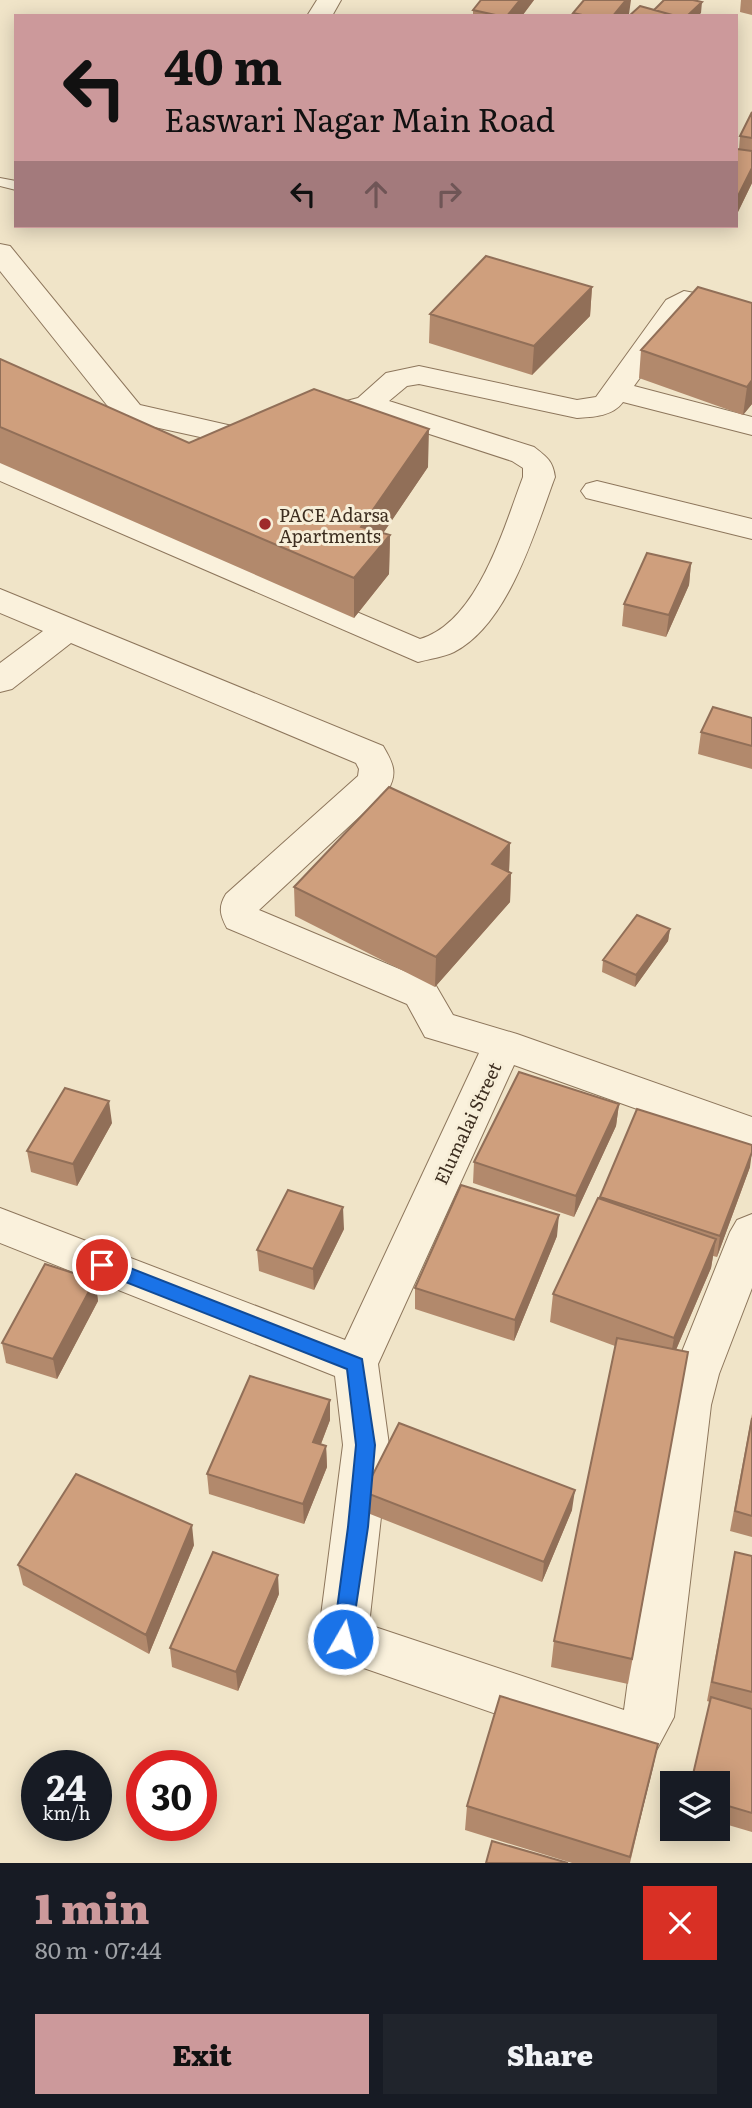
<!DOCTYPE html>
<meta charset="utf-8">
<style>
body{margin:0;font-family:Literata,serif;background:#20242c;color:#f1f3f6;height:100vh;display:flex;flex-direction:column;font-size:26px;white-space:nowrap}
*{box-sizing:border-box;margin:0}
p{font-size:23px;color:#9ea1a6}
.icon{flex:none;width:38px;height:38px;fill:none;stroke:currentColor;stroke-width:2;stroke-linecap:round;stroke-linejoin:round}
.map{position:relative;height:1863px;overflow:hidden}
.sheet{display:flex;flex-direction:column;background:#171b24;flex:1}
.sheet>*{flex:none}
.hud{position:absolute;left:14px;top:14px;width:724px;height:214px;border-radius:0px;box-shadow:0 4px 18px #0003;background:#cc999b;color:#111;overflow:hidden}
.controls{position:absolute;left:660px;top:1771px;display:grid;gap:14px}
.controls a{display:grid;place-items:center;width:70px;height:70px;border-radius:0px;background:#171b24;box-shadow:0 4px 18px #0003;font-size:35px}
.speed{position:absolute;left:21px;top:1750px;display:flex;gap:14px;font-size:35px;font-weight:700;text-align:center}
.speed>*{display:grid;place-content:center;width:91px;height:91px;border-radius:50%;background:#171b24;box-shadow:0 4px 18px #0003;line-height:1}
.speed small{font-size:18px;font-weight:400}
.speed .limit{border:10px solid #d22;background:#fff;color:#111}
.pin{position:absolute;display:grid;place-items:center;width:60px;height:60px;color:#fff;margin:-30px;border:4px solid #fff;border-radius:50%;box-shadow:0 2px 7px #0007}
.me{position:absolute;width:77px;margin:-38px;rotate:8deg;stroke-linejoin:round;filter:drop-shadow(0 0 5px #0008)}
.turn{display:flex;align-items:center;gap:24px;height:147px;padding:0 35px;font-size:32px}
.turn .icon{width:91px;height:91px;stroke-width:2.5}
.turn b{display:block;font-size:49px;line-height:60px}
.lanes{display:flex;align-items:center;height:66px;padding:0 35px;background:#0003;justify-content:center;gap:35px;direction:ltr}
.lanes .off{opacity:.35}
.round{display:grid;place-items:center;flex:none;width:74px;height:74px;border-radius:0px;background:#20242c}
.head{display:flex;align-items:center;justify-content:space-between;height:119px;padding:0 35px}
h1{font-size:42px;font-weight:800;line-height:52px;color:#cc999b}
.action{display:flex;gap:14px;margin-top:auto;padding:14px 35px}
.action a{flex:1;height:80px;border-radius:0px;background:#cc999b;color:#111;font-size:28px;font-weight:800;line-height:80px;text-align:center}
.action a+a{background:#20242c;color:#f1f3f6}
.map>svg:first-child{display:block}
.lines{fill:none;stroke-linecap:round;stroke-linejoin:round}
.lane-casing{stroke:#8d765c;stroke-width:2}
.street-casing{stroke:#8d765c;stroke-width:2}
.lane{fill:#faf1dc;fill-rule:evenodd}
.street{fill:#faf1dc;fill-rule:evenodd}
.wall{fill:#b2896c}
.shaded-wall{fill:#916f58}
.building{fill:#cf9f7d;stroke:#916f58;stroke-width:2}
.route{fill:#1a73e8;stroke:#114b97;stroke-width:2}
.poi-dot{fill:#9e2a2b;stroke:#f7eed8;stroke-width:2.5}
.labels{text-anchor:middle;dominant-baseline:central;stroke-width:6;stroke-linejoin:round;paint-order:stroke}
.poi-label{font-size:18px;fill:#3d2e20;stroke:#f7eed8;text-anchor:start}
.street-label{font-size:18px;fill:#3d2e20;stroke:#f7eed8}
</style>
<div class="map">
<svg width="752" height="1863" viewBox="0 0 752 1863">
<rect width="100%" height="100%" fill="#f0e4c8"/>
<g class="lines">
<defs>
<path id="lane" d="M 0,178 L 16,181 L 16,190 L 0,186 Z"/>
<path id="street" d="M 317,0 L 341,0 L 332,16 L 307,16 Z
M 0,244 L 10,246 L 140,405 L 241,428 L 358,398 L 386,373 L 419,366 L 577,400 L 596,397 L 666,300 L 684,291 L 752,304 L 752,322 L 689,310 L 634,386 L 752,417 L 752,435 L 623,402 C 613,416 594,417 577,418 L 419,384 L 407,386 L 389,401 L 534,447 C 547,457 553,461 555,477 C 535,530 509,624 454,652 C 444,657 429,659 418,662 L 0,481 L 0,460 L 420,639 C 478,622 504,527 523,477 L 523,468 L 512,461 L 368,414 L 241,446 L 118,419 L 0,271 Z
M 597,481 L 752,519 L 752,539 L 586,498 L 581,491 L 586,484 Z
M 0,589 L 383,746 C 393,763 398,773 388,790 L 259,910 L 435,984 L 453,1015 L 517,1034 L 752,1117 L 752,1150 L 514,1065 L 378,1364 L 389,1445 L 369,1625 L 624,1710 L 665,1405 L 673,1374 L 730,1232 L 737,1220 L 752,1214 L 752,1288 L 719,1374 L 711,1405 L 674,1717 L 657,1749 L 626,1759 L 326,1655 L 318,1639 L 343,1445 L 335,1376 L 0,1243 L 0,1208 L 345,1340 L 479,1053 L 425,1037 L 407,1004 L 227,928 C 220,915 218,907 226,894 L 358,776 L 359,769 L 356,763 L 71,643 L 12,689 L 0,692 L 0,663 L 43,631 L 0,613 Z"/>
</defs>
<use href="#lane" class="lane-casing"/>
<use href="#street" class="street-casing"/>
<use href="#lane" class="lane"/>
<use href="#street" class="street"/>
</g>
<path class="wall" d="M 481,0 L 534,0 L 522,16 L 473,16 L 473,10 Z
M 741,0 L 752,0 L 752,15 L 740,12 Z
M 752,112 L 752,183 L 737,214 L 737,149 L 739,149 L 740,136 Z
M 592,287 L 590,316 L 532,375 L 429,343 L 430,314 Z
M 752,303 L 752,404 L 743,415 L 639,378 L 641,350 Z
M 0,359 L 189,443 L 428,467 L 383,533 L 390,535 L 389,574 L 354,618 L 0,463 Z
M 691,563 L 689,585 L 666,637 L 622,626 L 624,604 Z
M 752,718 L 752,769 L 698,754 L 701,732 Z
M 510,843 L 509,871 L 511,873 L 510,902 L 435,987 L 295,916 L 294,887 Z
M 670,929 L 668,941 L 635,987 L 602,972 L 603,960 Z
M 619,1104 L 616,1126 L 574,1217 L 473,1183 L 474,1162 Z
M 112,1123 L 77,1186 L 31,1172 L 27,1151 Z
M 750,1167 L 717,1257 L 713,1256 L 711,1268 L 676,1350 L 688,1352 L 628,1684 L 551,1667 L 554,1641 L 615,1346 L 550,1322 L 553,1294 L 600,1197 Z
M 344,1229 L 314,1290 L 259,1271 L 257,1250 Z
M 557,1236 L 514,1341 L 415,1309 L 415,1288 Z
M 95,1280 L 98,1301 L 57,1379 L 6,1363 L 2,1343 Z
M 330,1400 L 330,1420 L 321,1444 L 326,1446 L 327,1467 L 304,1524 L 209,1494 L 207,1474 Z
M 752,1414 L 752,1537 L 730,1531 Z
M 364,1492 L 572,1510 L 542,1582 L 365,1512 Z
M 194,1545 L 149,1654 L 23,1585 L 18,1565 Z
M 735,1552 L 752,1556 L 752,1832 L 718,1822 L 718,1783 L 710,1702 L 707,1701 Z
M 279,1594 L 238,1691 L 172,1667 L 170,1648 Z
M 658,1744 L 630,1863 L 572,1863 L 465,1830 L 467,1806 Z"/>
<path class="shaded-wall" d="M 520,0 L 534,0 L 522,16 L 507,16 Z
M 626,0 L 631,0 L 629,14 L 628,16 L 613,16 Z
M 702,2 L 701,13 L 698,16 L 687,16 Z
M 752,168 L 752,183 L 737,214 L 738,196 Z
M 592,287 L 590,316 L 532,375 L 534,346 Z
M 752,380 L 752,404 L 743,415 L 747,387 Z
M 429,429 L 428,467 L 361,566 L 361,527 Z
M 390,535 L 389,574 L 354,618 L 354,578 Z
M 691,563 L 689,585 L 666,637 L 669,615 Z
M 510,843 L 509,873 L 492,864 Z
M 511,873 L 510,902 L 435,987 L 436,957 Z
M 670,929 L 668,941 L 635,987 L 636,975 Z
M 109,1101 L 112,1123 L 77,1186 L 73,1164 Z
M 619,1104 L 616,1126 L 574,1217 L 576,1196 Z
M 752,1152 L 750,1167 L 717,1257 L 720,1236 Z
M 343,1207 L 344,1229 L 314,1290 L 313,1269 Z
M 559,1215 L 557,1236 L 514,1341 L 515,1320 Z
M 716,1239 L 711,1268 L 669,1366 L 674,1338 Z
M 95,1280 L 98,1301 L 57,1379 L 53,1359 Z
M 330,1400 L 330,1420 L 314,1462 L 313,1442 Z
M 326,1446 L 327,1467 L 304,1524 L 303,1504 Z
M 575,1490 L 572,1510 L 542,1582 L 544,1562 Z
M 192,1525 L 194,1545 L 149,1654 L 146,1635 Z
M 278,1575 L 279,1594 L 238,1691 L 236,1672 Z
M 658,1744 L 653,1768 L 629,1863 Z"/>
<path class="building" d="M 481,0 L 520,0 L 507,16 L 500,16 L 473,10 Z
M 584,0 L 626,0 L 613,16 L 587,16 L 573,13 Z
M 664,0 L 693,0 L 702,2 L 687,16 L 676,16 L 654,10 Z
M 640,6 L 676,16 L 629,16 Z
M 752,112 L 752,138 L 740,136 Z
M 737,149 L 752,151 L 752,168 L 738,196 L 737,196 Z
M 486,256 L 592,287 L 534,346 L 430,314 Z
M 698,287 L 752,303 L 752,380 L 747,387 L 641,350 Z
M 0,359 L 189,443 L 314,389 L 429,429 L 361,527 L 390,535 L 354,578 L 0,427 Z
M 647,553 L 691,563 L 669,615 L 624,604 Z
M 713,707 L 752,718 L 752,746 L 701,732 Z
M 389,787 L 510,843 L 492,864 L 511,873 L 436,957 L 294,887 Z
M 637,915 L 670,929 L 636,975 L 603,960 Z
M 519,1072 L 619,1104 L 576,1196 L 474,1162 Z
M 65,1088 L 109,1101 L 73,1164 L 27,1151 Z
M 637,1109 L 752,1145 L 752,1152 L 720,1236 L 600,1197 Z
M 461,1185 L 559,1215 L 515,1320 L 415,1288 Z
M 288,1190 L 343,1207 L 313,1269 L 257,1250 Z
M 598,1198 L 716,1239 L 674,1338 L 553,1294 Z
M 45,1264 L 95,1280 L 53,1359 L 2,1343 Z
M 617,1338 L 688,1352 L 632,1659 L 554,1641 Z
M 250,1376 L 330,1400 L 313,1442 L 326,1446 L 303,1504 L 207,1474 Z
M 752,1418 L 752,1516 L 735,1511 Z
M 399,1423 L 575,1490 L 544,1562 L 364,1492 Z
M 76,1474 L 192,1525 L 146,1635 L 18,1565 Z
M 213,1552 L 278,1575 L 236,1672 L 170,1648 Z
M 735,1552 L 752,1556 L 752,1692 L 712,1682 Z
M 500,1696 L 658,1744 L 630,1857 L 467,1806 Z
M 711,1697 L 752,1709 L 752,1813 L 718,1803 L 718,1783 L 691,1783 Z
M 492,1841 L 568,1863 L 486,1863 Z"/>
<path class="route" d="M 102,1257 L 362,1359 L 375,1445 L 368,1527 L 350,1646 L 343,1649 L 336,1646 L 333,1639 L 348,1527 L 356,1445 L 347,1369 L 95,1270 L 93,1265 L 95,1259 Z"/>
<circle class="poi-dot" cx="265" cy="524" r="7"/>
<g class="labels">
<g class="poi-label">
<text x="279" y="514">PACE Adarsa<tspan x="279" dy="21">Apartments</tspan></text>
</g>
<g class="street-label">
<text transform="translate(467 1123) rotate(-65)">Elumalai Street</text>
</g>
</g>
</svg>
<div class="controls">
<a><svg class="icon" aria-label="layers" viewBox="0 0 24 24"><path d="M12 4l9 5-9 5-9-5zM3 14l9 5 9-5"/></svg></a>
</div>
<div class="speed"><div>24<small>km/h</small></div><div class="limit">30</div></div>
<div class="pin" style="left:102px;top:1265px;background:#d93025"><svg class="icon" aria-label="arrive" viewBox="0 0 24 24"><path d="M6 21V4h12l-3 4 3 4H6"/></svg></div>
<svg class="me" style="left:343px;top:1639px" viewBox="-20 -20 40 40"><circle r="17" fill="#1a73e8" stroke="#fff" stroke-width="3"/><path d="M0-11L8 9 0 5-8 9z" fill="#fff"/></svg>
<div class="hud">
<div class="turn"><svg class="icon" aria-label="left" viewBox="0 0 24 24"><path d="M17 20v-9H6M10 6l-5 5 5 5"/></svg><div><b>40 m</b>Easwari Nagar Main Road</div></div>
<div class="lanes"><svg class="icon" aria-label="left" viewBox="0 0 24 24"><path d="M17 20v-9H6M10 6l-5 5 5 5"/></svg><svg class="icon off" aria-label="ahead" viewBox="0 0 24 24"><path d="M12 20V5M6 11l6-6 6 6"/></svg><svg class="icon off" aria-label="right" viewBox="0 0 24 24"><path d="M7 20v-9h11M14 6l5 5-5 5"/></svg></div>
</div>
</div>
<section class="sheet">
<div class="head"><div><h1>1 min</h1><p>80 m · 07:44</p></div><a class="round" style="background:#d93025;color:#fff"><svg class="icon" aria-label="close" viewBox="0 0 24 24"><path d="M6 6l12 12M18 6L6 18"/></svg></a></div>
<div class="action"><a>Exit</a><a>Share</a></div>
</section>
